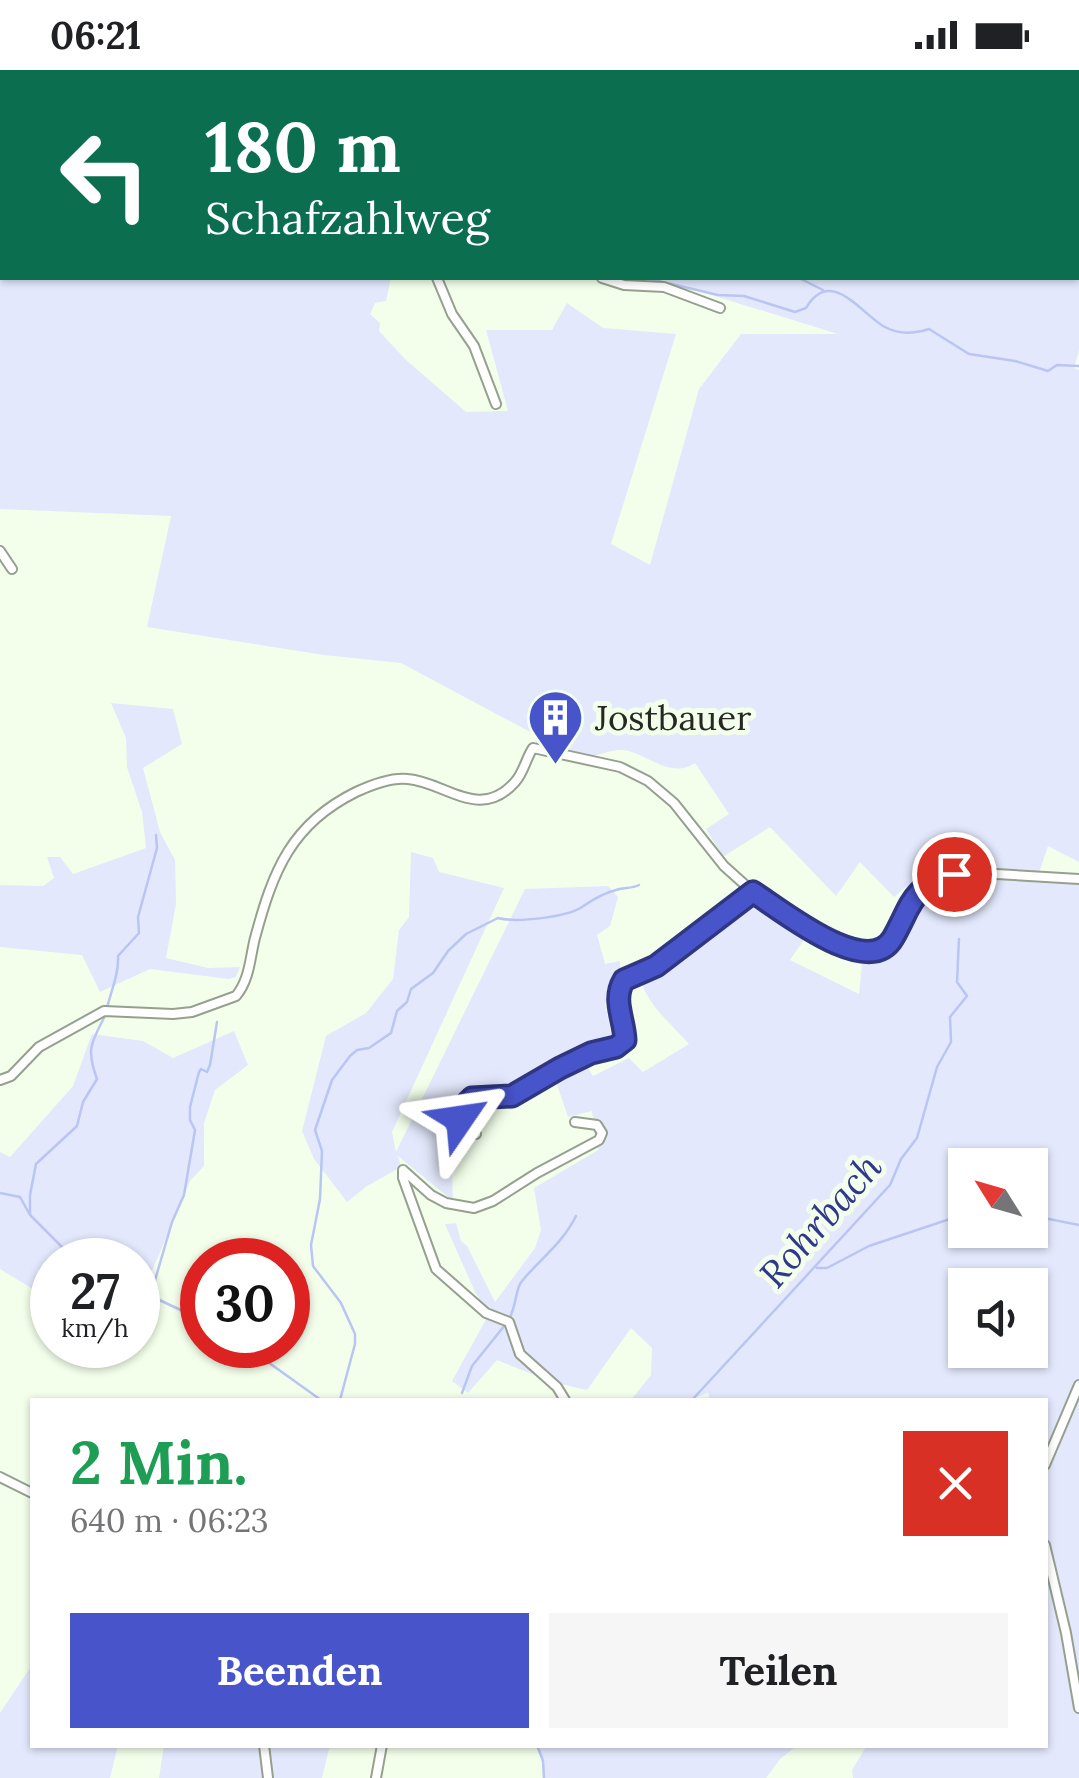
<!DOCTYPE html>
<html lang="de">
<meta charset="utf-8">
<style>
body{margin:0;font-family:Lora,serif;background:#f6f6f6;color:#202124;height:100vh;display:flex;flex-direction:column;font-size:38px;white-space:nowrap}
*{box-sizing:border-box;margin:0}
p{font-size:32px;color:#757577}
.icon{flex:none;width:55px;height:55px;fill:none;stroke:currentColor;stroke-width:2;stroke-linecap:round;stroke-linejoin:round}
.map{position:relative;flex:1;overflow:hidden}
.sheet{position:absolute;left:30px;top:1328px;width:1018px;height:350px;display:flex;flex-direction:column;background:#fff;border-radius:0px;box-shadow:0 2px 8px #0004}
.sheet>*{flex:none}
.guide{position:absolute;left:0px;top:0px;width:1080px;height:210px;box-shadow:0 2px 8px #0004;background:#0b6e4f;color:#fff;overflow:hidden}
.needle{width:65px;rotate:307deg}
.tools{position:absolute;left:948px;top:1078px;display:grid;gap:20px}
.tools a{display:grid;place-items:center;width:100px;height:100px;border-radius:0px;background:#fff;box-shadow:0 2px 8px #0004;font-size:50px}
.speed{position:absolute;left:30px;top:1168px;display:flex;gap:20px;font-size:50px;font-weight:700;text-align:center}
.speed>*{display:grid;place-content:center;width:130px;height:130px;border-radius:50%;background:#fff;box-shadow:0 2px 8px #0004;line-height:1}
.speed small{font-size:25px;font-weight:400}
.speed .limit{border:15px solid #d22;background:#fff;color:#111}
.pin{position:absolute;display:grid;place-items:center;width:85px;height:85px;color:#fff;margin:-42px;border:5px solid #fff;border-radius:50%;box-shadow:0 2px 10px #0007}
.me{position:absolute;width:110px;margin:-55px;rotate:58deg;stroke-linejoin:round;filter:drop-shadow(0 0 8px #0008)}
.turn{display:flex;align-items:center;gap:35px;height:210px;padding:0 40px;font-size:45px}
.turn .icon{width:130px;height:130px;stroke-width:2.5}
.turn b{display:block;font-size:70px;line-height:85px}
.round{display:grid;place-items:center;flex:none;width:105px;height:105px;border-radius:0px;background:#f6f6f6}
.head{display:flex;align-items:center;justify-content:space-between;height:170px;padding:0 40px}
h1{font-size:60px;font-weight:800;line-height:75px;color:#1e9e55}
.action{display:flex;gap:20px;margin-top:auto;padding:20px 40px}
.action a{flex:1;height:115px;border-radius:0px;background:#4854ca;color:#fff;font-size:40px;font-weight:800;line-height:115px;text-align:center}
.action a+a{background:#f6f6f6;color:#202124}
.status{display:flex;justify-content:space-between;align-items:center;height:70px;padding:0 50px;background:#fff;direction:ltr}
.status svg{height:28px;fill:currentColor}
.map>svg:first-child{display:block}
.green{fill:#e3e8fc;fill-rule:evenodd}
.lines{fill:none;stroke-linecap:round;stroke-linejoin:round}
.stream{stroke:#b9c5f2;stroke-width:2.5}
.minor-casing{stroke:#95a08f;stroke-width:12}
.minor{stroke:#fff;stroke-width:8}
.route-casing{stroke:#2f3783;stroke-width:25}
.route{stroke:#4854ca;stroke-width:18}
.labels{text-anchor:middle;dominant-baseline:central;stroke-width:10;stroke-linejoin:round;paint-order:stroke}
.poi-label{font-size:35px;fill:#252922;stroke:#f3ffeb;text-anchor:start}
.water-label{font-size:38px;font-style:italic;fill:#30388d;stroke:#f3ffeb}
</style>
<div class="status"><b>06:21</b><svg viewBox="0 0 49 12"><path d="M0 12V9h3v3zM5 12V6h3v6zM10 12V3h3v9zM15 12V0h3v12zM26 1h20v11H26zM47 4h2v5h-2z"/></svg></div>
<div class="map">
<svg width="1079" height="1708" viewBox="0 0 1079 1708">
<rect width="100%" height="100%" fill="#f3ffeb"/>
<path class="green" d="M 0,0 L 297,2 L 2,2 L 2,208 L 391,208 L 386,231 L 375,233 L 370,244 L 380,253 L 379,261 L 405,289 L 466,342 L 508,341 L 486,260 L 552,260 L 567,233 L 603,258 L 676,264 L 611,474 L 650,495 L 699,319 L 741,264 L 838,264 L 656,208 L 1078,208 L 1078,2 L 364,0 L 1079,0 L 1079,280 L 1074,298 L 1079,300 L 1079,792 L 1048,776 L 1039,803 C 994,800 949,792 913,824 L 906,817 L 894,827 L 860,792 L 836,826 L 770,757 L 723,787 L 706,759 L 729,744 L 695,693 C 672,708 652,688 629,681 C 613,677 599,687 583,687 C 568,687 552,678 537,676 L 534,664 L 401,593 L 324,585 L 147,557 L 171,446 L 0,439 Z
M 111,633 L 173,639 L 182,674 L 143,698 L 160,762 L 175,790 L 176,834 L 166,888 L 208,898 L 240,897 L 236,907 L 229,909 L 150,899 L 100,922 L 82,885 L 0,877 L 0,815 L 43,816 L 54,808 L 47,787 L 60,787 L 73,804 L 146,778 L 142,742 L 127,697 L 126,668 Z
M 411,782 L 433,788 L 439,802 L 504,818 L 392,1062 L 396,1082 L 525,819 L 608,816 L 618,827 L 610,856 L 597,865 L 605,894 L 620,891 L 621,909 L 605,934 L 613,973 L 579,984 L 516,1018 L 474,1021 L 450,1044 L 453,1131 L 398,1086 L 401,1097 L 367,1116 L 347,1132 L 314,1089 L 302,1061 L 326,966 L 366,943 L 393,909 L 399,860 L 409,847 Z
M 970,804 L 1079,812 L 1079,1708 L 853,1708 L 852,1700 L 867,1675 L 1045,1675 L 1045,1330 L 710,1330 L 708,1323 L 688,1330 L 631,1330 L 651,1305 L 652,1278 L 631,1258 L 587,1320 L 552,1312 L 497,1290 L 468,1323 L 452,1311 L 489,1244 L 475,1222 L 445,1154 L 456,1153 L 461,1171 L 467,1176 L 495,1232 L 535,1178 L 541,1160 L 534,1118 L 598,1080 L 592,1041 L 568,1047 L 553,1003 L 582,988 L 593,1006 L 629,988 L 643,1002 L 689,974 C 669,951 646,935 639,904 L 753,827 L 810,861 L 790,890 L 859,924 L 862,894 C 880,885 896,877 903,858 C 905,853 906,847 909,842 C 921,822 949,812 970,804 ZM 965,1095 L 1030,1095 L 1030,1160 L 965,1160 ZM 965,1215 L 1030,1215 L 1030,1280 L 965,1280 Z
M 234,961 L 248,995 L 215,1020 L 204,1053 L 204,1096 L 190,1111 L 141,1227 L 138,1227 L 138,1190 L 52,1190 L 52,1222 L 36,1221 L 0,1199 L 0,1082 L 10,1087 L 73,1016 L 92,964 L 143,971 L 173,988 Z
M 32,1595 L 32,1675 L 118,1675 L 110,1708 L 0,1708 L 0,1643 Z
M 164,1675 L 330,1675 L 322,1708 L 159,1708 Z
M 539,1675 L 798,1675 L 780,1689 L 766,1708 L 545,1708 Z"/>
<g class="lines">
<path class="stream" d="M 84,0 L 87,2
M 234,0 L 235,2
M 803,0 L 806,2
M 134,2 L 136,0
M 420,2 L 421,0
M 646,208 L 718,225 L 744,226 L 795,242 L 806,238 C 830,197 859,241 883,256 C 899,265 913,264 929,259 L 969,284 L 1015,291 L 1048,301 L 1057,295 L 1079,296
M 799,208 L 823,220
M 107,938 C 111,921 119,904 118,886 L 139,863 L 138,847 L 157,778 L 156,765
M 0,1123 L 20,1127 L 30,1145 L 75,1190
M 1030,1142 L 1044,1148 L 1079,1155
M 30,1145 L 30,1125 L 36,1094 L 77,1056 L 83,1032 L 97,1009 C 86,979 91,973 105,946
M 817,1198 L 827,1198 L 869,1176 L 965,1144
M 138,1220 L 202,1250
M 151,1224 L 172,1152 L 184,1125 L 195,1060 L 190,1050 L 190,1037 L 199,1002 L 201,999 L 207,1002 L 210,995 L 217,952
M 509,1249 C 517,1235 515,1219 522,1211 C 541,1188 562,1174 576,1146
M 244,1275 L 321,1330
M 462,1323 L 472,1296 L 505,1255
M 340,1330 L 355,1274 L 355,1264 L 341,1233 L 313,1196 L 311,1175 L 320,1129 L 322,1081 L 315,1060 L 332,1010 L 350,986 L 357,980 L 369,978 L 391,963 L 397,941 L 407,932 L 411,919 L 433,903 L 448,881 L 466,864 L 498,848 C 517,853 567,847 582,837 C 592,830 604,823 616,820 C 625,817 631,819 639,815
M 692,1330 L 890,1115 L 901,1089 L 917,1068 L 937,997 L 951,972 L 950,947 L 967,926 L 957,912 L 959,869
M 537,1675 L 543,1691 L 544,1708"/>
<defs>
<path id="minor" d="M 428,2 L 429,0
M 437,208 L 452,244 L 474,276 L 496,334
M 602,208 L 624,215 L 664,217 L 720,238
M 0,481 L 12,499
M 0,1010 L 11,1006 L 39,977 L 104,941 L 173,944 L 192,942 L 236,926 C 250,909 250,887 255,868 C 273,801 291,754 356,722 C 371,715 392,707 408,709 C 445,712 480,752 515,712 C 524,702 526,688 533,678 L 620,697 L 648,711 L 674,733 L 724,796 L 753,822 L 827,869 L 857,883 L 870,884 L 885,877 L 909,832 L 939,809 L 979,803 L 1079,809
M 476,1064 L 461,1049 L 461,1039 L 471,1028 L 513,1026 L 560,998 L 591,983 L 616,977 L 625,970 C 624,948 613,931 624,910 L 656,896 L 753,822
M 403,1100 L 403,1108 L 436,1199 L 486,1243 L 509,1252 L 520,1284 L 557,1317 L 565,1330
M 403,1100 L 431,1125 L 446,1133 L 474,1138 L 493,1131 L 537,1103 L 599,1070 L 602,1063 L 597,1055 L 575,1052
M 1045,1395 L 1079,1315
M 0,1407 L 32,1423
M 1045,1475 L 1066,1563 L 1079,1638
M 264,1675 L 268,1708
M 376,1708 L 382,1675"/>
</defs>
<use href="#minor" class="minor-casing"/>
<use href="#minor" class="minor"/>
</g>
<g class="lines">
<defs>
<path id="route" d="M 460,1049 L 461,1039 L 472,1028 L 512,1026 L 560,998 L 591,983 L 616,977 L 625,970 C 624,948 612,930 624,910 L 656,896 L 753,822 C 780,839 868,911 893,868 C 912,835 910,817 954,804"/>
</defs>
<use href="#route" class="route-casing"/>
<use href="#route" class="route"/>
</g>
<defs>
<symbol id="building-pin" viewBox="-11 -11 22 30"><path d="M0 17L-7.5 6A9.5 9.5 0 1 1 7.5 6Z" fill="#4854ca" stroke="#f3ffeb"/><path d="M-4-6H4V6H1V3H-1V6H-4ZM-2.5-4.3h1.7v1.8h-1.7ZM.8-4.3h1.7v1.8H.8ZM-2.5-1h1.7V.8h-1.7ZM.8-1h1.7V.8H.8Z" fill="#fff"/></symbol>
</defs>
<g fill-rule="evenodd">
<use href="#building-pin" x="524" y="616" width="63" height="86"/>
</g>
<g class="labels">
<g class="poi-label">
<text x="595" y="647">Jostbauer</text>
</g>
<g class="water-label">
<text transform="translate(820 1150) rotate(-49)">Rohrbach</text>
</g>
</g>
</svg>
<div class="tools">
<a><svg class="needle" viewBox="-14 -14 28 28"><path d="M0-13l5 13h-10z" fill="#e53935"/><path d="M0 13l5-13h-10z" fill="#757577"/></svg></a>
<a><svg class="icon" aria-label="sound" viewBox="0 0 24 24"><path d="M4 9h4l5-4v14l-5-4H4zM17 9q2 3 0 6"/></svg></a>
</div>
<div class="speed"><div>27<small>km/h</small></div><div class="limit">30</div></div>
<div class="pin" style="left:954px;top:804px;background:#d93025"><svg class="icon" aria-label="arrive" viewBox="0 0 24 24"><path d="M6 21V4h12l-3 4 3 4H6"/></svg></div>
<svg class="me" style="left:460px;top:1049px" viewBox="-20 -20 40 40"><path d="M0-17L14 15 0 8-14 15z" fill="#4854ca" stroke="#fff" stroke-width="4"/></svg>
<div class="guide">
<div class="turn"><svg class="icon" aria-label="left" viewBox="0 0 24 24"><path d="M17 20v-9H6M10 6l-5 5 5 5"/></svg><div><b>180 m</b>Schafzahlweg</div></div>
</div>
<section class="sheet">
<div class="head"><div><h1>2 Min.</h1><p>640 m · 06:23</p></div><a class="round" style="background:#d93025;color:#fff"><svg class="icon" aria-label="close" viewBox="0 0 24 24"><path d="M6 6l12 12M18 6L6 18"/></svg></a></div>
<div class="action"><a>Beenden</a><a>Teilen</a></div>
</section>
</div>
